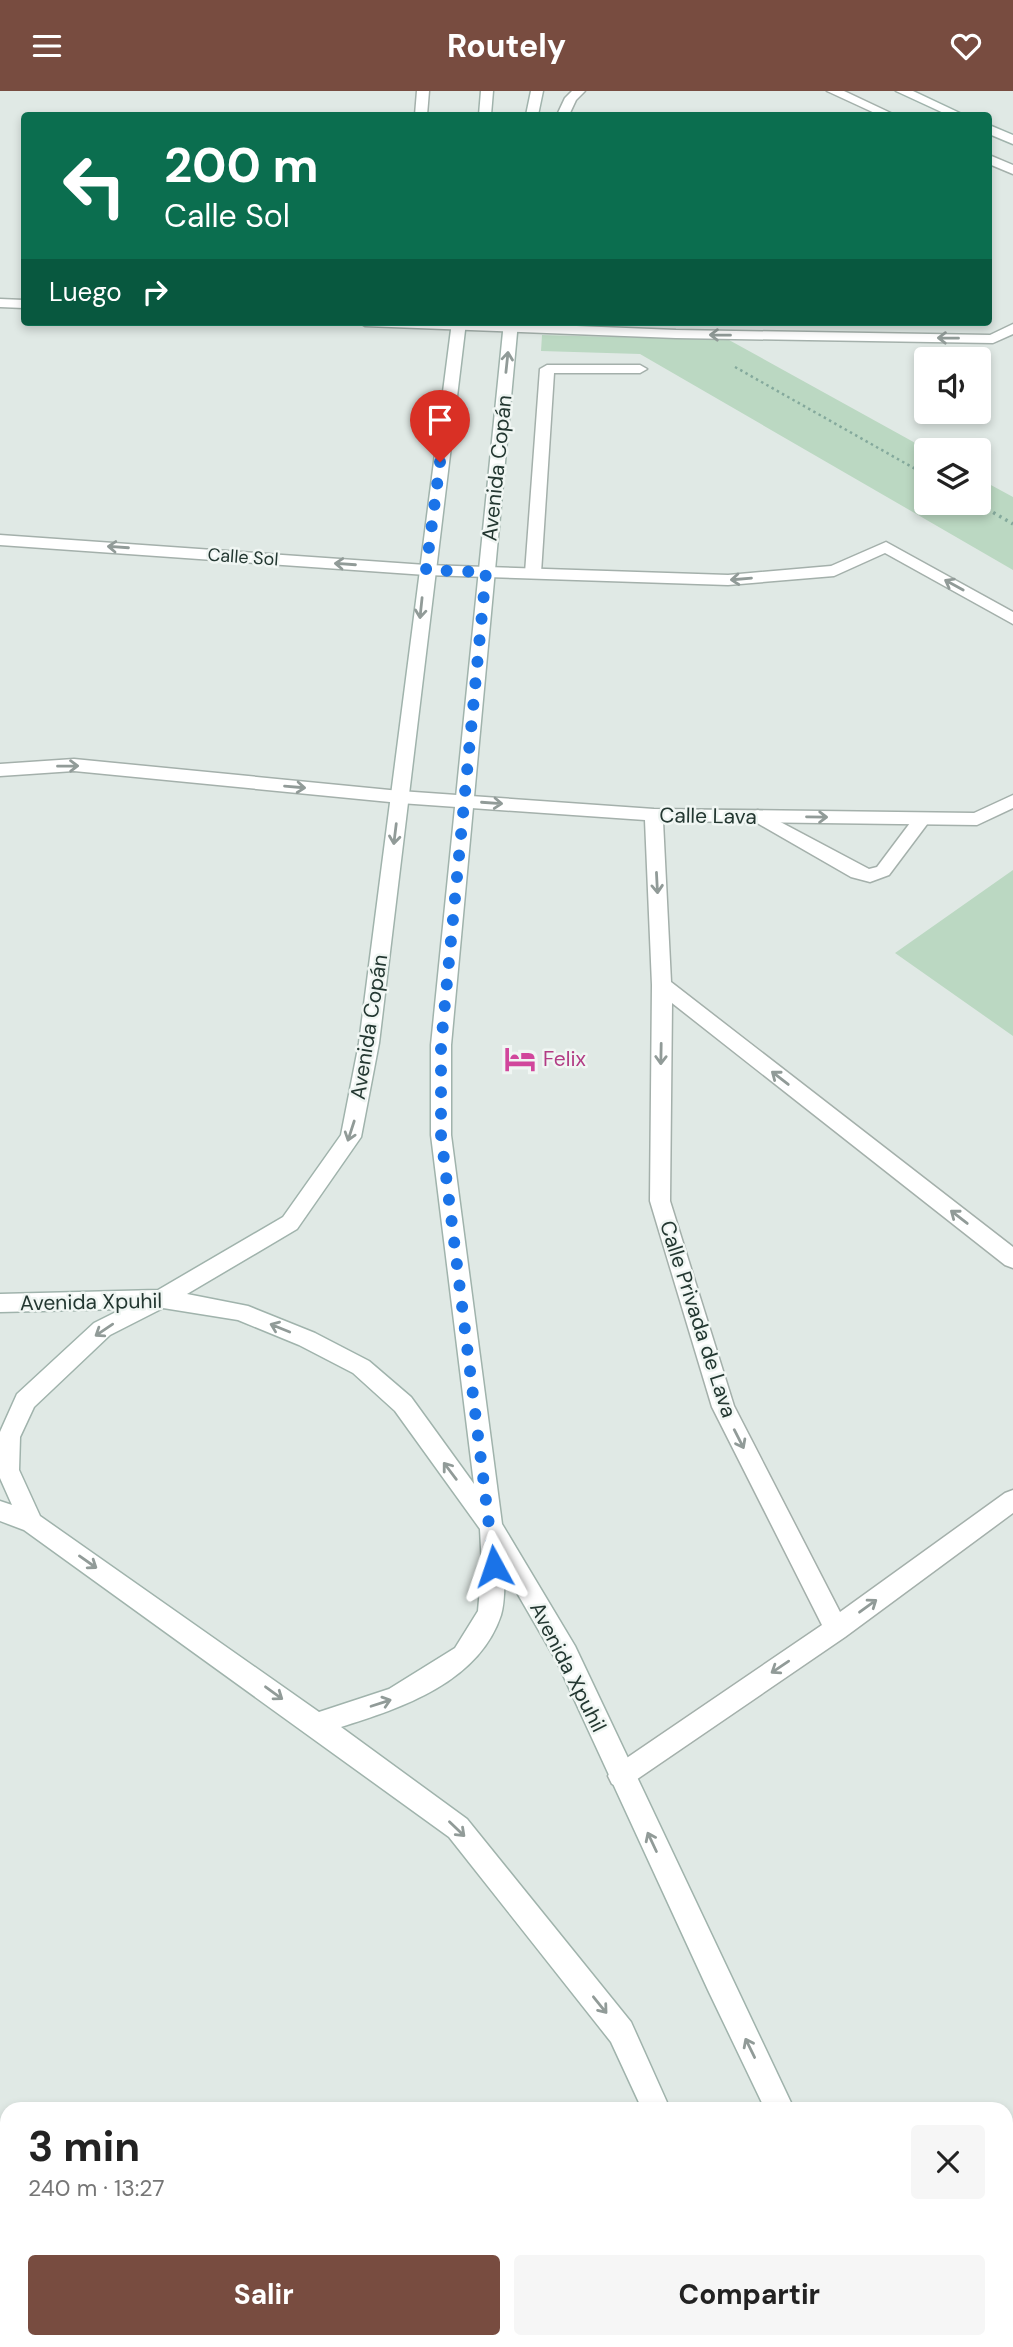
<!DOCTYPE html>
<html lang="es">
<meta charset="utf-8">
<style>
body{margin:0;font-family:"DM Sans",sans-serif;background:#f6f6f6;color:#222;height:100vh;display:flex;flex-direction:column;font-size:26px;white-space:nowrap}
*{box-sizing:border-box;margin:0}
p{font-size:23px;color:#767676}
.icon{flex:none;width:38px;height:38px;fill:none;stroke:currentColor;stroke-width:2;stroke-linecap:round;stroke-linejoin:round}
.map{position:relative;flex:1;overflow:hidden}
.sheet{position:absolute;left:0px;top:2011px;width:1013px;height:247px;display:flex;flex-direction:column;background:#fff;border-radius:21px 21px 0 0;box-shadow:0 4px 10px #0003}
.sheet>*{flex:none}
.top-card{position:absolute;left:21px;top:21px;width:971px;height:214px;border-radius:7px;box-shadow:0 4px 10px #0003;background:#0b6e4f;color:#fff;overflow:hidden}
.controls{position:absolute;left:914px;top:256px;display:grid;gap:14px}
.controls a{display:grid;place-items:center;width:77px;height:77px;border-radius:7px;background:#fff;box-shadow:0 4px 10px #0003;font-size:35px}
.pin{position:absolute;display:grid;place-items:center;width:60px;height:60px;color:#fff;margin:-72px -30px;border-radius:50% 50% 50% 0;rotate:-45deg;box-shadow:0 0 7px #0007}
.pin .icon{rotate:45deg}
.me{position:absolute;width:77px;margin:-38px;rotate:355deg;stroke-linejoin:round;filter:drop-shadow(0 0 5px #0008)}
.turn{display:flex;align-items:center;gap:24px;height:147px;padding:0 28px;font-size:32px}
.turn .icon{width:91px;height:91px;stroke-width:2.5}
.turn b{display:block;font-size:49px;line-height:60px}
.then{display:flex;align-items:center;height:66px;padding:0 28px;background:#0003;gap:14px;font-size:26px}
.round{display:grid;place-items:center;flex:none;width:74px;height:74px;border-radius:7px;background:#f6f6f6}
.overview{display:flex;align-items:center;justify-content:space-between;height:119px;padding:0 28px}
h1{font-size:42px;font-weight:700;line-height:52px}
.button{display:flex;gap:14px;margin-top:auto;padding:14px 28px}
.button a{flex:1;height:80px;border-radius:7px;background:#784c40;color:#fff;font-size:28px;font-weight:700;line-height:80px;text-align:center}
.button a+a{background:#f6f6f6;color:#222}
header{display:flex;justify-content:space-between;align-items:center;height:91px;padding:0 28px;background:#784c40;color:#fff;font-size:32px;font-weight:700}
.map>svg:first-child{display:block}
.green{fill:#bbd8c2}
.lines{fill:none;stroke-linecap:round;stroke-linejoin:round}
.lane-casing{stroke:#a4b0ab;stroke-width:3}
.street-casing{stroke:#a4b0ab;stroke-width:3}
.secondary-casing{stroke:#a0b3ac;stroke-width:3}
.path-far1{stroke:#84a99c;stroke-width:2.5;stroke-dasharray:2.5 3.5;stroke-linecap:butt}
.path{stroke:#84a99c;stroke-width:3.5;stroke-dasharray:2.5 4.5;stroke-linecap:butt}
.lane{fill:#fff;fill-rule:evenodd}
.street{fill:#fff;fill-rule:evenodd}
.secondary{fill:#fff;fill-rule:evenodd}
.oneway{stroke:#919b98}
.route{stroke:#1a73e8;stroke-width:12;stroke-dasharray:0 21.6}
.labels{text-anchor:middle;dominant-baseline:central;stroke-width:5;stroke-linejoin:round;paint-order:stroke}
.far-street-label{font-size:18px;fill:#233731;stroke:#f0f6f3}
.street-label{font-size:21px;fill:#233731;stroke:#f0f6f3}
.hotel-label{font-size:21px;fill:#b23c85;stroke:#f0f6f3;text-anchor:start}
</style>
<header><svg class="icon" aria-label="menu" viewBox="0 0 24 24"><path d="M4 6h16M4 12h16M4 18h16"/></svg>Routely<svg class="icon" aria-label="heart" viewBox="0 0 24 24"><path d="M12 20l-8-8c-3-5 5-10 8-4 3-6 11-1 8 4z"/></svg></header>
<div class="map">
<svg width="1013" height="2256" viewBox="0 0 1013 2256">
<rect width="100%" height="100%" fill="#e0e9e5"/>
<path class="green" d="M 542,244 L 729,249 L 928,359 L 926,359 L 926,411 L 978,411 L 978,387 L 1013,406 L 1013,479 L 640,263 L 541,260 Z
M 1013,779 L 1013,945 L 895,862 Z"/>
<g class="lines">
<defs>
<path id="lane" d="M 572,0 L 585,0 L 576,9 L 569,24 L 557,24 L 565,7 Z
M 827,0 L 844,0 L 895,24 L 879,24 Z
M 989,64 L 1013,74 L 1013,83 L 989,73 Z
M 547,274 L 640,274 L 647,278 L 640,282 L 554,282 L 541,482 L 533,487 L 525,482 L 540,278 Z
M 758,719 L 869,778 L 877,776 L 916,724 L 922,722 L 931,728 L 889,784 L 870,791 L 851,786 L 752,729 L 749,725 L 752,721 Z"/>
<path id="street" d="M 417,0 L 429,0 L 427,24 L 415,24 Z
M 0,208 L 24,209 L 24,217 L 0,216 Z
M 358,231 L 475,231 L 676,239 L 990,244 L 1013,233 L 1013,243 L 993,252 L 676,247 L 365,235 Z
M 0,444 L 426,474 L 728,484 L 831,475 L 886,451 L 1013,521 L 1013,533 L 885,462 L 834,485 L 728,494 L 426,484 L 0,454 Z
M 74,668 L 400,700 L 654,718 L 974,722 L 1013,704 L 1013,717 L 977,734 L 663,730 L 671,891 L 1013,1156 L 1013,1177 L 1005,1174 L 672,912 L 670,1110 L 734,1315 L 840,1521 L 1005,1402 L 1013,1399 L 1013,1422 L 845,1546 L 630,1693 L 621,1697 L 612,1693 L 608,1685 L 612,1677 L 822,1534 L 712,1316 L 650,1110 L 652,894 L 645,729 L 400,712 L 74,680 L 0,685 L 0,673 Z
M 1013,2037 L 1013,2069 L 1006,2072 L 1006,2040 Z"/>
<path id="secondary" d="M 481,0 L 493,0 L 491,24 L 479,24 Z
M 531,0 L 543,0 L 538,24 L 526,24 Z
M 896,0 L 913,0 L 964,24 L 948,24 Z
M 989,34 L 1013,44 L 1013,53 L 989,43 Z
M 452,231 L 466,231 L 379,952 L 361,1046 L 297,1138 L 187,1203 L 248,1215 L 315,1242 L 369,1270 L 411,1306 L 474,1393 L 431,1044 L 431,954 L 504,231 L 518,231 L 451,954 L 451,1044 L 502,1433 L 575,1555 L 794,2018 L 765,2018 L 708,1899 L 557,1571 L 505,1481 C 504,1494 505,1511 501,1524 C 479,1591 402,1617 341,1636 L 467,1728 L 631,1931 L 670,2018 L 642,2018 L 611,1951 L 449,1746 L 24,1439 L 0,1430 L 0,1410 L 12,1414 L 0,1387 L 0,1341 L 17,1303 L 94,1232 L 122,1218 L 0,1221 L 0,1203 L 158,1199 L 283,1126 L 341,1044 L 359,952 ZM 163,1217 L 238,1229 L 299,1254 L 353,1282 L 395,1320 L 480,1438 L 482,1475 L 478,1520 L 455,1557 L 389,1598 L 319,1621 L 40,1425 L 19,1379 L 20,1346 L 34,1316 L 110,1244 Z
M 749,2250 L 779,2250 L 781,2256 L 751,2256 Z
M 879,2250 L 910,2250 L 912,2256 L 882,2256 Z"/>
</defs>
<use href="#lane" class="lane-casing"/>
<use href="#street" class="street-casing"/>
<use href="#secondary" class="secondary-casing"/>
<path class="path-far1" d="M 735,276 L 926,384"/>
<path class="path" d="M 975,411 L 1013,433"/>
<use href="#lane" class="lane"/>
<use href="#street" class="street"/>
<use href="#secondary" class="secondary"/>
</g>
<defs><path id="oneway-shaft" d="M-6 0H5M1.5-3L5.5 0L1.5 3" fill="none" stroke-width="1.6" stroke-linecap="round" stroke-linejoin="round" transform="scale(1.75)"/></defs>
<g class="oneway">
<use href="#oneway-shaft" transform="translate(720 244) rotate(-179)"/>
<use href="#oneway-shaft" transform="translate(948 247) rotate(-179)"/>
<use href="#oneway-shaft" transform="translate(507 271) rotate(-84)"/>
<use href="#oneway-shaft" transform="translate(118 456) rotate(-176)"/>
<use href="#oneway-shaft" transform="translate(345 473) rotate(-176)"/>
<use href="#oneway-shaft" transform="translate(741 488) rotate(175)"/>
<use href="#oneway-shaft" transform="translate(954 494) rotate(-151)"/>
<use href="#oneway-shaft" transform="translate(421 517) rotate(96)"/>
<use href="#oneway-shaft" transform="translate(68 675) rotate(-1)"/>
<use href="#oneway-shaft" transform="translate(295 696) rotate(5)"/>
<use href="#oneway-shaft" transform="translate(492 712) rotate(4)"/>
<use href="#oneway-shaft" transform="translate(817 726) rotate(1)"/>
<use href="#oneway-shaft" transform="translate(395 743) rotate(97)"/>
<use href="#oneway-shaft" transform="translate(657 792) rotate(87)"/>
<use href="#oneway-shaft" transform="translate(661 963) rotate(91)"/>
<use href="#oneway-shaft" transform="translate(780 987) rotate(-142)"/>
<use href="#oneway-shaft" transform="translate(351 1040) rotate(108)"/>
<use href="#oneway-shaft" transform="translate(959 1126) rotate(-142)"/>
<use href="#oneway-shaft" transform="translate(280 1237) rotate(-158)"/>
<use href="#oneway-shaft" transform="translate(104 1239) rotate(146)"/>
<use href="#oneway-shaft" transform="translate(739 1348) rotate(63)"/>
<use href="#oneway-shaft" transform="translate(450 1380) rotate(-127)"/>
<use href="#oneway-shaft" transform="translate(88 1471) rotate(35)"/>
<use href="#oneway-shaft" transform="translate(868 1515) rotate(-36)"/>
<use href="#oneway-shaft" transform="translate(780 1576) rotate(146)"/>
<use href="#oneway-shaft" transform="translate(274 1602) rotate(36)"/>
<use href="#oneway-shaft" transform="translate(381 1612) rotate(-18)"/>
<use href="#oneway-shaft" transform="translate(457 1738) rotate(44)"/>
<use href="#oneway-shaft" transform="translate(652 1751) rotate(-115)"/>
<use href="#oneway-shaft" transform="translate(600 1914) rotate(51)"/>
<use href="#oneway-shaft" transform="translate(750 1957) rotate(-116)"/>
</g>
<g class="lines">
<path class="route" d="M 440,371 L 426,479 L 486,481 L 441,954 L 441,1044 L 494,1475"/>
</g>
<defs>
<symbol id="hotel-bare" viewBox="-9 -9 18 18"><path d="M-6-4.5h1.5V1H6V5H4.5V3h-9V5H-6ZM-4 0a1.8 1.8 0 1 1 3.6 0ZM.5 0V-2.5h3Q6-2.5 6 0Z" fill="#d1479c" stroke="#f0f6f3" stroke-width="2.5" paint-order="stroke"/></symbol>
</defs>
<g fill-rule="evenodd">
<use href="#hotel-bare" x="498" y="946" width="44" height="44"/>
</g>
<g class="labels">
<g class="far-street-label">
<text transform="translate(243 466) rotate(4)">Calle Sol</text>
</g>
<g class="street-label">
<text transform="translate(497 377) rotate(-84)">Avenida Copán</text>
<text transform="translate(708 725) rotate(1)">Calle Lava</text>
<text transform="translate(369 936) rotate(-81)">Avenida Copán</text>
<text transform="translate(91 1211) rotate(-1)">Avenida Xpuhil</text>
<text transform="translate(698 1228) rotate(72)">Calle Privada de Lava</text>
<text transform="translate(568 1576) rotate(63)">Avenida Xpuhil</text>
</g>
<g class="hotel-label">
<text x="543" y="968">Felix</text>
</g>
</g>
</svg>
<div class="controls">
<a><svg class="icon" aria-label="sound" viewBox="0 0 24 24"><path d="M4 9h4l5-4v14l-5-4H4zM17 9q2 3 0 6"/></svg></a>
<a><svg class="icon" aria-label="layers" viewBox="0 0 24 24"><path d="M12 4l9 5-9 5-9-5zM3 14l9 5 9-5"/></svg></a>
</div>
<div class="pin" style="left:440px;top:371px;background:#d93025"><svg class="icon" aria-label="arrive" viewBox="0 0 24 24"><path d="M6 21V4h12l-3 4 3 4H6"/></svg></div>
<svg class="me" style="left:494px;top:1475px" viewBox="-20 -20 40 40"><path d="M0-17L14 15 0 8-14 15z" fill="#1a73e8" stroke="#fff" stroke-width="4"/></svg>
<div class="top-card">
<div class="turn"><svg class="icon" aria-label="left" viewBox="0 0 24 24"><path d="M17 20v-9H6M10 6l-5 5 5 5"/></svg><div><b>200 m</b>Calle Sol</div></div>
<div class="then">Luego<svg class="icon" aria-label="right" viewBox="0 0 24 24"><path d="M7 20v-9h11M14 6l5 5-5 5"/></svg></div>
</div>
<section class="sheet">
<div class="overview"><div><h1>3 min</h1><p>240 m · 13:27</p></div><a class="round"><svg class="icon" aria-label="close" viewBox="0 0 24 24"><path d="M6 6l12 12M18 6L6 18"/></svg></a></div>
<div class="button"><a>Salir</a><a>Compartir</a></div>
</section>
</div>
